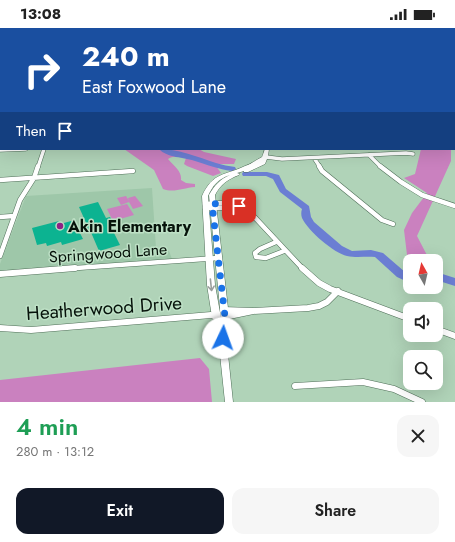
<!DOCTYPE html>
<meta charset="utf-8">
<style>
body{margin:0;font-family:Jost,sans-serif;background:#f6f6f6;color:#222;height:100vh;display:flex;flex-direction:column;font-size:15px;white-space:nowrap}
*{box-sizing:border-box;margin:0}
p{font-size:13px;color:#767676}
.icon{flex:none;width:22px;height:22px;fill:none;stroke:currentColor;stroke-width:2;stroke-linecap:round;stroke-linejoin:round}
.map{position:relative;height:374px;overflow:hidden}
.panel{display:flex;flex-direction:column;background:#fff;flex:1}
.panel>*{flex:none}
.hud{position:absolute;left:0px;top:0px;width:455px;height:122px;box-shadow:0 4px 16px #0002;background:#1a4fa0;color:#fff;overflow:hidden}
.needle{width:26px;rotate:352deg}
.controls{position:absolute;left:403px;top:226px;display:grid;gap:8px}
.controls a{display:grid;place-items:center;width:40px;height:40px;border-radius:8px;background:#fff;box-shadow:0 4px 16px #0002;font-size:20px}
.pin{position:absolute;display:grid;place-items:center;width:34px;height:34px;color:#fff;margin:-17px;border-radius:8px;box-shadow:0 2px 6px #0006}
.me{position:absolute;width:44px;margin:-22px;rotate:3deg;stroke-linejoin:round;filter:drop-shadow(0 0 3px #0008)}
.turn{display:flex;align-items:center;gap:14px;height:84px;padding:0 16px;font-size:18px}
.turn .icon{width:52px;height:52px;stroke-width:2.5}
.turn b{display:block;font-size:28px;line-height:34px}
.then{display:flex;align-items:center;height:38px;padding:0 16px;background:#0003;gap:8px;font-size:15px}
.round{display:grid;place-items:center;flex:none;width:42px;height:42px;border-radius:12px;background:#f6f6f6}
.head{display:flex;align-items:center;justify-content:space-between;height:68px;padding:0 16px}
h1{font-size:24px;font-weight:600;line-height:30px;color:#1e9e55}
.button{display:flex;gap:8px;margin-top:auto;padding:8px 16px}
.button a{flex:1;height:46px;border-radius:12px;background:#111827;color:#fff;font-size:16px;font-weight:600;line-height:46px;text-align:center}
.button a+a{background:#f6f6f6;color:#222}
.status{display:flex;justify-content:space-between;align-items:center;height:28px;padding:0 20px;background:#fff;direction:ltr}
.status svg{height:11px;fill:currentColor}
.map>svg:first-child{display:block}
.built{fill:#9ec7a9}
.green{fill:#ca81bf}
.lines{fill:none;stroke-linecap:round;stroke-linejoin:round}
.river{fill:#6b7ed3;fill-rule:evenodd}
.building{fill:#0cb391}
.street-far2-casing{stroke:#4f6f58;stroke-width:4.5}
.street-far1-casing{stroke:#4f6f58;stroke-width:5.5}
.street-casing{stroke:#4f6f58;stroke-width:7}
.secondary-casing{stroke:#4f6f58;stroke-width:1}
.street-far2{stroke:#fff;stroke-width:3.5}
.street-far1{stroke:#fff;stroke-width:4.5}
.street{stroke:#fff;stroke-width:6}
.secondary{fill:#fff;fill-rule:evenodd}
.oneway{stroke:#9ba09d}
.route{stroke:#1a73e8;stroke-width:7;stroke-dasharray:0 12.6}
.poi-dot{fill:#8f2285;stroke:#bde0c5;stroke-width:1.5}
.labels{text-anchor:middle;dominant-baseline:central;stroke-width:3;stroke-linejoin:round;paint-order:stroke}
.poi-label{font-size:16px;font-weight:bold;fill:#06120a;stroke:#bde0c5;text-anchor:start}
.street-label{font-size:16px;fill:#06120a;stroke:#bde0c5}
.near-street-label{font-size:19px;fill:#06120a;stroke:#bde0c5}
</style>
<div class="status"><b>13:08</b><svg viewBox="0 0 49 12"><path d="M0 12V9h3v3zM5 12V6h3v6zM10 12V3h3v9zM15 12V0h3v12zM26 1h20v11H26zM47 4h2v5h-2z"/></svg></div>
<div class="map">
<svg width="455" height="374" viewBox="0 0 455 374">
<rect width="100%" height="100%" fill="#b0d3b8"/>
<path class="built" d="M 152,160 L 156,220 L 169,223 L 172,231 L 0,243 L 0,236 L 26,168 Z"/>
<path class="green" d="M 124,121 L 199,121 L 204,124 L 236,131 L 234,136 L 219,136 L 216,138 L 221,145 L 213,148 L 187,138 L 184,136 L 186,130 C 180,128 173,128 168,131 C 174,138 182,143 181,152 L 186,155 L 195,156 L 195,159 C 183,160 174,165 163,161 L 154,142 Z
M 421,121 L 451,121 L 451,133 L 417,208 L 430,233 L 423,233 L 407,227 L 404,202 L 412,185 L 427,165 L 404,150 L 415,146 Z
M 126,168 L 129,173 L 128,170 L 135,168 L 143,178 L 133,181 L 129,174 L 121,177 L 117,170 Z
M 127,176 L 134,187 L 113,193 L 107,181 Z
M 200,330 L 209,341 L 212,374 L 0,374 L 0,352 Z"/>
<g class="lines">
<path class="river" d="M 57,0 L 61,0 L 61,1 L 57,1 Z
M 159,121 C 178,121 198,129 216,135 C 222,137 229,138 235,139 L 236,141 L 232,143 C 218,141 208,137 195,133 C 184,129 167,130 159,121 Z
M 243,144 L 267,144 L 279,147 L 286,161 L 309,178 L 311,189 L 314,194 L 342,218 L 352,223 L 371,222 L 383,225 L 405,244 L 410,247 L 410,255 L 397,249 L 375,229 C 366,228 357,230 347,228 C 334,225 308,203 302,190 C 301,187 301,184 302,181 L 280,164 L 273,151 L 266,148 L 243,148 L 242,146 Z
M 436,244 L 455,250 L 455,258 L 436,252 Z"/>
</g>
<path class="building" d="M 98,174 L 106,190 L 110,189 L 114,196 L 110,197 L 120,217 L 99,223 L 90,202 L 80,205 L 83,211 L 62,217 L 61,214 L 47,218 L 46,215 L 37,217 L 32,200 L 59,193 L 60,196 L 75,192 L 78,199 L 87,197 L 79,179 Z"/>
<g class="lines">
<defs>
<path id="street-far2" d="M 0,122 L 26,121
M 369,127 L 381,139
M 266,129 L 282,131 L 406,125 L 413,126
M 314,130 L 320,139
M 38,139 L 44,121"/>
<path id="street-far1" d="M 319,138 L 322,143 L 382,192 L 393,196
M 380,138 L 401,154 L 422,167 L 455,178
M 0,152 L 133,143
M 205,176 L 224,175 L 246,180 L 303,241
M 205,180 L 237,180
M 0,189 L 14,188
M 276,214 L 260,221 L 255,225 L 256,229 L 266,230 L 284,223
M 0,228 L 20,172 L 34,150 L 38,138
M 62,241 L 218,230"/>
<path id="street" d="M 302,240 L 319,255 L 330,261 L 410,291
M 0,246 L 75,240
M 223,282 L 253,283 L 308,280 L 319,278 L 327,274 L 338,263
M 224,289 L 253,283
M 0,300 L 31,302 L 211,287 L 217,289
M 436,301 L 455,308
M 295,358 L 363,354 L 394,361 L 422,374"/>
<path id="secondary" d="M 207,0 L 241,0 L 237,1 L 206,1 Z
M 259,0 L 293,0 L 289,1 L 258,1 Z
M 0,8 L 1,8 L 1,10 L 0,10 Z
M 265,121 L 269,121 L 268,128 L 269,129 L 267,131 L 265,136 L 248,144 L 244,144 L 244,143 L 237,145 L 240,146 L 239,147 C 228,151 220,157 215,167 L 229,289 L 225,298 L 233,374 L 225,374 L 217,298 L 212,289 L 207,257 L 202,168 C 213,144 224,148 245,138 C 251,136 256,132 262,129 ZM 230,147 C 220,151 214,158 209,167 L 221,290 L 215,257 L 208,168 C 213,157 218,151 230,147 Z"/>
</defs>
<use href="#street-far2" class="street-far2-casing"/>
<use href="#street-far1" class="street-far1-casing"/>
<use href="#street" class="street-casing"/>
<use href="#secondary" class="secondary-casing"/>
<use href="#street-far2" class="street-far2"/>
<use href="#street-far1" class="street-far1"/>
<use href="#street" class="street"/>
<use href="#secondary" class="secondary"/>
</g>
<defs><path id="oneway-shaft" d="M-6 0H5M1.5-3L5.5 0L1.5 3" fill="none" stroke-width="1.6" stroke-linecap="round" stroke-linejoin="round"/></defs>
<use class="oneway" href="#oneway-shaft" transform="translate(211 257) rotate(84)"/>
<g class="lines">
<path class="route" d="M 223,310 L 222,298 L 225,289 L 212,176 L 224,175 L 239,178"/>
</g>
<circle class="poi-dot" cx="60" cy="198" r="4"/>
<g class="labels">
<g class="poi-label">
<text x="68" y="198">Akin Elementary</text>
</g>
<g class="street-label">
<text transform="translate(108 225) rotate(-4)">Springwood Lane</text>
</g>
<g class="near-street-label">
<text transform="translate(104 280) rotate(-4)">Heatherwood Drive</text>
</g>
</g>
</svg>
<div class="controls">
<a><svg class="needle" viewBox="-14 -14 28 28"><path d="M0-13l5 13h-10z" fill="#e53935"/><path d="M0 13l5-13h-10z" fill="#767676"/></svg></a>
<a><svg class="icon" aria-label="sound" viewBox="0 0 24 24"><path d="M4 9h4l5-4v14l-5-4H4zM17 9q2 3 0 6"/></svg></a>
<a><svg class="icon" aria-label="search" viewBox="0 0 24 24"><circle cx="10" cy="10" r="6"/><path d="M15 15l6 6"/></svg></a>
</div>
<div class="pin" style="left:239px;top:178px;background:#d93025"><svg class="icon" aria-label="arrive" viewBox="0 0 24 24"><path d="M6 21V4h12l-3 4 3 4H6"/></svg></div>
<svg class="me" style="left:223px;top:310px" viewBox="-20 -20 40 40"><circle r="19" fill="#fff"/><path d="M0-13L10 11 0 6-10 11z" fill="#1a73e8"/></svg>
<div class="hud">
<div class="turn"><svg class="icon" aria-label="right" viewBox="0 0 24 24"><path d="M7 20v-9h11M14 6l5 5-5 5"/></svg><div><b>240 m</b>East Foxwood Lane</div></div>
<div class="then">Then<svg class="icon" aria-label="arrive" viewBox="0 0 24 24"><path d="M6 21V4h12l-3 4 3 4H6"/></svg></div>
</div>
</div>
<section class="panel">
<div class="head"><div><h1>4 min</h1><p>280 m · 13:12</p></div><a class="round"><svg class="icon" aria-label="close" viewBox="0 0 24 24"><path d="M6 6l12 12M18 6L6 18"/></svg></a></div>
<div class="button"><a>Exit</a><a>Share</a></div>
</section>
